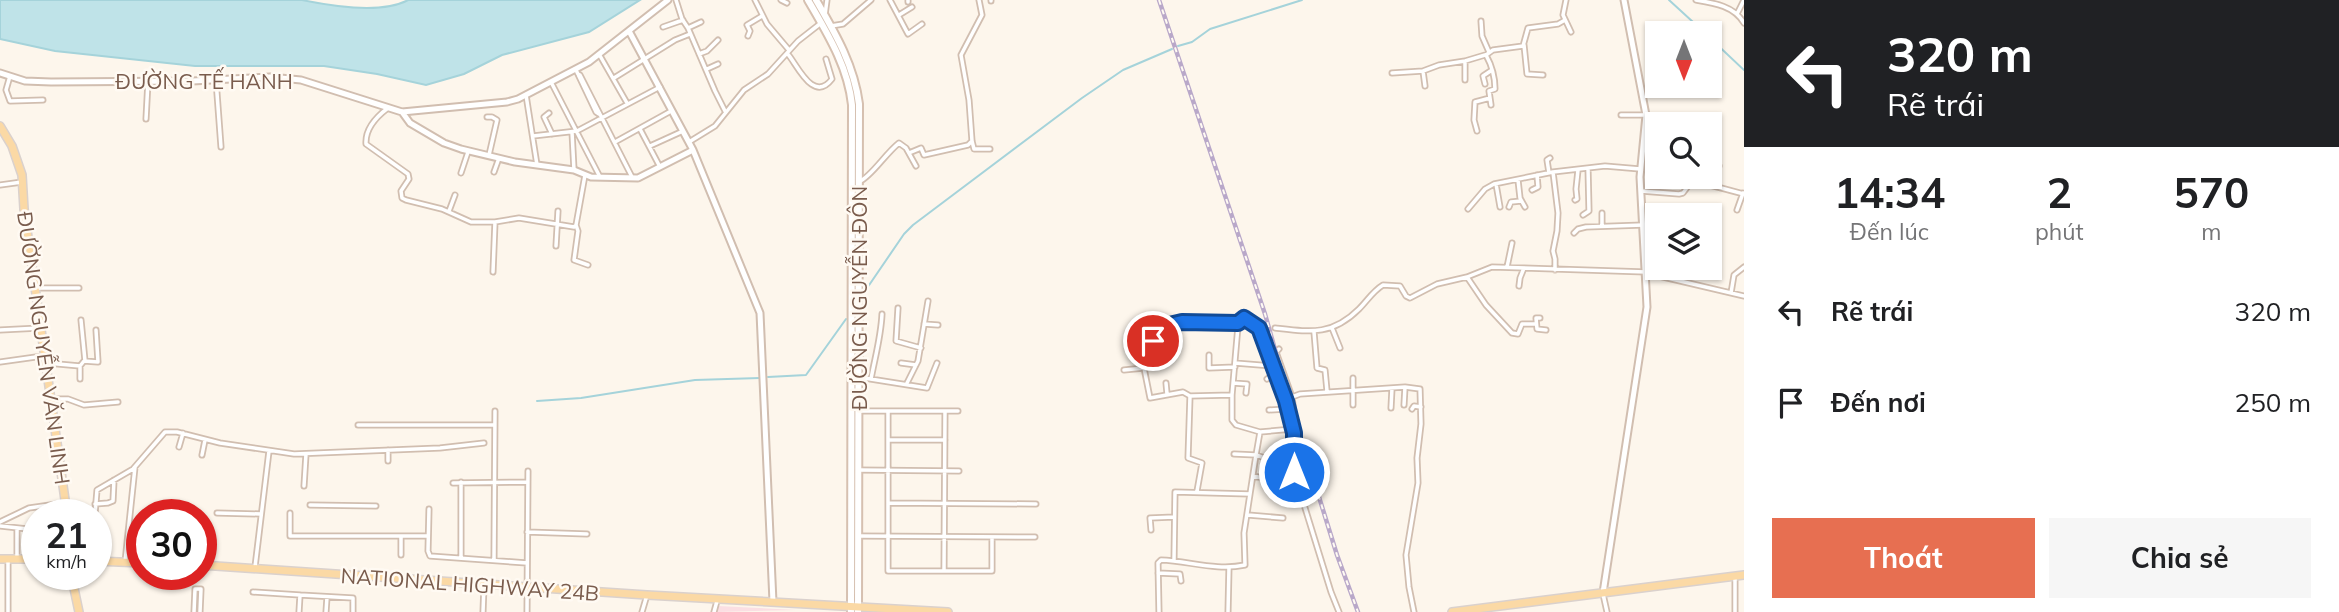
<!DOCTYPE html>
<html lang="vi">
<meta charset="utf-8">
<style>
body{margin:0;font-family:Mulish,sans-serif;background:#f6f6f6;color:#202124;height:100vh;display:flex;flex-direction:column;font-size:26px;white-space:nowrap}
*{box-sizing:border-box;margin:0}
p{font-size:23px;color:#757577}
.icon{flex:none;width:38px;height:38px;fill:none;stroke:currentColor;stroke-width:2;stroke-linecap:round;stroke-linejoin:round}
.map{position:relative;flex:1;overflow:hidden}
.drawer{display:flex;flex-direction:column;background:#fff;width:595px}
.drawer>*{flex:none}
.hud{background:#202124;color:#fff;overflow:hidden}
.needle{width:46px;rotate:180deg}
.controls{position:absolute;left:1645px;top:21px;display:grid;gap:14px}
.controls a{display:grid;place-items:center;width:77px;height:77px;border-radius:0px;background:#fff;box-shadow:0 2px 5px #0004;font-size:35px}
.speed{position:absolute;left:21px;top:499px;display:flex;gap:14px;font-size:35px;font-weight:700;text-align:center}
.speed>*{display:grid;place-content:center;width:91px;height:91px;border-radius:50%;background:#fff;box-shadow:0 2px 5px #0004;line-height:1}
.speed small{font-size:18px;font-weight:400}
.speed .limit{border:10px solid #d22;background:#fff;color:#111}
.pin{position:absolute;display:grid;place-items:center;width:60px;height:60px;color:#fff;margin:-30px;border:4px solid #fff;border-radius:50%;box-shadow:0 2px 7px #0007}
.me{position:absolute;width:77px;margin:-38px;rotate:0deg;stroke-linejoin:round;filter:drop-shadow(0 0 5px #0008)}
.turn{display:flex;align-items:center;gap:24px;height:147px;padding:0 28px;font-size:32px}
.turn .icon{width:91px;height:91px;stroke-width:2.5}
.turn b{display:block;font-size:49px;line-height:60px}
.eta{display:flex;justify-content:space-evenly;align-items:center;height:119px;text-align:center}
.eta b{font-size:42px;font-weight:700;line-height:49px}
.primary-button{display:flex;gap:14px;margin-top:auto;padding:14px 28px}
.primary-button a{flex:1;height:80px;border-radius:0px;background:#e76f51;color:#fff;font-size:28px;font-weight:700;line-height:80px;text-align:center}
.primary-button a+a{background:#f6f6f6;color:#202124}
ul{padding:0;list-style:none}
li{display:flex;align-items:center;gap:21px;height:91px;padding:0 28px}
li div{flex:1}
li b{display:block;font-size:26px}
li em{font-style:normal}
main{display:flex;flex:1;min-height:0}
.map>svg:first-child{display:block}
.medical{fill:#fbdfe3}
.water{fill:#bfe3e8;stroke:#a5d3da;stroke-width:2}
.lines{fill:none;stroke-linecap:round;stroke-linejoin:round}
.stream{stroke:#a5d3da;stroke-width:2}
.minor-casing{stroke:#d1beb0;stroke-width:7}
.tertiary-casing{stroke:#d1beb0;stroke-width:9}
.secondary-casing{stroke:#d6c0b0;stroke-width:10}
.primary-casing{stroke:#dad1cd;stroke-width:10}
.minor{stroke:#fff;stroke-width:3.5}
.tertiary{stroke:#fff;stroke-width:5}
.secondary{stroke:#fff;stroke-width:6}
.primary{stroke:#fbd9a5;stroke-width:7}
.rail-casing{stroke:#b9a8c9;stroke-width:4.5}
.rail{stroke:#fffaf3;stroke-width:2;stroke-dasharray:5;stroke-linecap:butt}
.route-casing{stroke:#114b97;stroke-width:18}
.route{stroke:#1a73e8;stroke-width:12}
.labels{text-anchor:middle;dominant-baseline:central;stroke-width:5;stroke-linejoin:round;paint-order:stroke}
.street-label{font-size:21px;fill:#7a5c4d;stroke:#fffaf3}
</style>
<main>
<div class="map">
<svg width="1744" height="612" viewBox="0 0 1744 612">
<rect width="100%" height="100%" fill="#fdf6ec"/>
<path class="medical" d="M 718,606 L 796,610 L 717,612 Z"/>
<path class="water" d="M 0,0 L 302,0 C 331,6 382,14 408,0 L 640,0 L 589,32 L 502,55 L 464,74 L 426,85 L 377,74 L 324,66 L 195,66 L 55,51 L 0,39 Z"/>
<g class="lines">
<path class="stream" d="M 1669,0 L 1705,33
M 1710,38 L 1744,70
M 1178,46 L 1192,42 L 1210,29 L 1302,0
M 863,294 L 904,234 L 913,225 L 1082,98 L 1123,70 L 1172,49
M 768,377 L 806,375 L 846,319
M 537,401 L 581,398 L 695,380 L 760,378"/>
<defs>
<path id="minor" d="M 676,0 L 682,19 L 688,28 L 715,91 L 725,111
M 755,0 L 767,24 L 789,50
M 781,0 L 787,3
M 890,0 L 908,34 L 922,24
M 908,0 L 908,2
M 979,0 L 982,15 L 961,55 L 969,100 L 972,141 L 974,149 L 990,149
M 991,0 L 991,1
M 1566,0 L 1563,15 L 1571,32
M 1696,0 C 1714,3 1734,6 1744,23
M 1737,14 L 1744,0
M 825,15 L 827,0
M 899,15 L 912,7
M 1481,21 L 1482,36 L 1489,52
M 831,26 L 843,24 L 871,0
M 663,27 L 683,20
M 688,28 L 701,22
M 748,36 L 750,31 L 747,25 L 762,16
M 1524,45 L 1527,74 L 1543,75
M 787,53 C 797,64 813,104 832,79 L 826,59
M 599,54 L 627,103
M 699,54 L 707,51 L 718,40
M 707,69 L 718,64
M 576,70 L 596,112 L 599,114
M 1423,71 L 1425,86
M 1392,73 L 1423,71 L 1439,65 L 1465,61 L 1485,55
M 578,74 L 580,75 L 632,177
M 10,76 L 6,90 L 10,101 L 43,100
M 614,78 L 675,40 L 690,34
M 216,80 L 221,147
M 1465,80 L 1465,61
M 551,82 L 600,177
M 1485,84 L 1483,76 L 1492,70
M 526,95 L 537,165
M 1491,105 L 1489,91 L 1495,89 C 1495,77 1492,66 1486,55 L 1493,50 L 1523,46 L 1528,28 L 1558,24 L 1565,20
M 388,108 C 376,117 365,129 366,144 L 408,174 L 409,179 L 401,191 L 402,198 L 406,200 L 442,209 L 471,222 L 495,222 L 519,218 L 574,227 L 576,225 L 585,175
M 549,113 L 544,117 L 552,134
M 1621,115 L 1646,115
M 487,117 L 492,117 L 497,120 L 489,155
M 146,119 L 148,81
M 640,129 L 660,167
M 1477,131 L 1474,120 L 1475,102 L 1490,98
M 572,132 L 574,170
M 533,136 L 577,131 L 660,87
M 615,142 L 671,111
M 689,142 L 715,126 L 744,90 L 768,74 L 798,41 L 821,23
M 650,146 L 683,131
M 909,153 L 921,148 L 924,155 L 968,145 L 972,141
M 1710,165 L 1719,166
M 494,172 L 499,158
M 1553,172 L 1558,213 L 1557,231 L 1553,251 L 1555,259 L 1555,270
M 461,173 L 468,152
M 1549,173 L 1547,160 L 1550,158
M 1709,177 L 1710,185
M 1518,180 L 1520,198 L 1525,207
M 859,182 C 872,176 885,154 899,143 L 906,148 L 916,166
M 1496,184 L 1500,207
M 0,185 L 22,182
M 1532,190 L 1538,187 L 1537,175
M 1641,191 L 1679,194 L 1683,193 L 1689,185 L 1710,185 L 1744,194
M 1575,200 L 1577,199 L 1576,189 L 1578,170
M 1509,207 L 1511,202 L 1521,201
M 1468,209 L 1485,189 L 1494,184 L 1553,172 L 1605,166 L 1640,169
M 1737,210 L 1743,193
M 449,211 L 455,195
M 1583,215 L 1589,211 L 1588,168
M 576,225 L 578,231 L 574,260 L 588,265
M 1602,226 L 1602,213
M 1574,233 L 1578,229 L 1586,227 L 1643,225
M 556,246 L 558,211
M 1507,267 L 1512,243
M 493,272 L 495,222
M 1646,273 L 1744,296
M 1467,277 L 1486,305 L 1512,333 L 1518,334 L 1522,324 L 1536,324
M 1519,286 L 1520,278 L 1524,268
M 37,288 L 79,288
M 1731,293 L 1734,275 L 1744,267
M 898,308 L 896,341 L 921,348
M 1540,318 L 1536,318 L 1537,329 L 1546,330
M 81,320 L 85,361
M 924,324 L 938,325
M 1275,328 C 1310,332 1332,336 1359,309 C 1367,301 1373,291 1383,285 L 1400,286 L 1406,296 L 1410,298 L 1437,284 L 1467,277 L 1492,267 L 1646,272
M 1332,328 L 1340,348
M 0,330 L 40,328
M 1314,332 L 1317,368 L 1325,370 L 1327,391
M 1152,341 L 1148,329 L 1182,322 L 1238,323
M 1279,349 L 1276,352 L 1292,397
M 1209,355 L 1209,368 L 1235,367
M 0,362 L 43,356
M 47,363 L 80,366 L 84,361 L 98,362 L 96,330
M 901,363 L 916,365
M 1235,363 L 1273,366
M 1124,370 L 1144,368 L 1150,398 L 1183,392 L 1190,396 L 1232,395
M 858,377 L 927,388 L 937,363
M 80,379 L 80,366
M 871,379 C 875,357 881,337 882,314
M 1267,379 L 1276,373
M 907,383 L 918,361 L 928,301
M 1166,383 L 1167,394
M 1233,383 L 1247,384 L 1246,393
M 1353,389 L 1353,378
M 1190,396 L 1188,458 L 1202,463 L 1197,491
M 52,399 L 68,399 L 84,405 L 118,402
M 1353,405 L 1353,389
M 1404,405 L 1405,387
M 1391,408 L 1392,388
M 1412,409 L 1414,406 L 1421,407
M 1269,410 L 1287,409
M 859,411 L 958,411
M 888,411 L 888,571 L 992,571 L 992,537
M 1289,415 L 1294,412 L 1292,397 L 1300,394 L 1405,387 L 1420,389 L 1421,424 L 1417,458 L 1418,483 L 1406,555 L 1409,587 L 1414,612
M 358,425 L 495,425
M 1260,432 L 1293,429
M 888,440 L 945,440
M 179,447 L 183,433
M 202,455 L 205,440
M 388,461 L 388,450
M 858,470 L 959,471
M 1295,475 L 1296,466 L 1294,457 L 1294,433 L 1286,402 L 1259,328 L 1244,318 L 1241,319 L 1238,326 L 1232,395 L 1232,420 L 1236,425 L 1260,432 L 1256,455 L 1289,466 L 1293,469 L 1331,592 L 1339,612
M 1253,476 L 1297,484
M 453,483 L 528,482
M 304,486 L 306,454
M 888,503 L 1036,504
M 95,504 L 108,503 L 113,501 L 114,480
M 310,505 L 376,506
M 429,509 L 428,551 L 430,556 L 527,563
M 217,513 L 261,514
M 290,513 L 290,536 L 428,536
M 95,514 L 97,490 L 133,469 L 165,432 L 177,432 L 220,443 L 294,454 L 440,448 L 484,443
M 1248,515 L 1283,518
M 0,522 L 29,508 L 64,503
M 0,526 L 37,530
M 1151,530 L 1150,518 L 1174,517
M 527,532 L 587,534
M 858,536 L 1035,537
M 401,537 L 401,555
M 461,558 L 461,482
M 8,559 L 8,612
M 17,559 L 17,529
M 494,560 L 495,411
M 1174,561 L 1175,492 L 1250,494
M 125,562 L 135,467
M 255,567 L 269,451
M 944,571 L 945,411
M 1158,573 L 1180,574 L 1181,581
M 1735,578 L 1735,612
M 253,592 L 300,595 L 299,612
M 1603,594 L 1607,612
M 300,595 L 353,598 L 353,612
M 194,612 L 195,589 L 201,589 L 200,612
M 326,612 L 327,597
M 483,612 L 484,585
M 527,612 L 528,471
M 642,612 L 647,595
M 714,612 L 717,601
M 1159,612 L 1158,563 L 1161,560 C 1189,561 1216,571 1245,565 L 1244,533 L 1256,455 L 1234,454
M 1228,612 L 1229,567"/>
<path id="tertiary" d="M 629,31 L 693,150 L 760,313 L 773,602
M 0,73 L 25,81 L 51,82 L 192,81 L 270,77 L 301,80 L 402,112 L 507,102 L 518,99 L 589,62 L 668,0
M 402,112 L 410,123 L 444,143 L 461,149 L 515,162 L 574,170 L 591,177 L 638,178 L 693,150
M 1603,593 L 1647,307 L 1640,177 L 1646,115 L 1624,0"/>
<path id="secondary" d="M 808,0 C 827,33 848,66 852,105 L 851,612
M 816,0 C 835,33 854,65 859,104 L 858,612"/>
<path id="primary" d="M 0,126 L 12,146 L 22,175 L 24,209 L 67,514
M 0,559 L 37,559
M 96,561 L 142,563
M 201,565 L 647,595 L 948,612
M 71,574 L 79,612
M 1452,612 L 1744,575"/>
</defs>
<use href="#minor" class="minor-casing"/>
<use href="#tertiary" class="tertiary-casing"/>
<use href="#secondary" class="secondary-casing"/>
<use href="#primary" class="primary-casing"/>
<use href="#minor" class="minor"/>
<use href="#tertiary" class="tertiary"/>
<use href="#secondary" class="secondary"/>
<use href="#primary" class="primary"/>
<defs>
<path id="rail" d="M 1159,0 L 1265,314 L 1293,413 L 1337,555 L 1358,612"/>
</defs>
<use href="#rail" class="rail-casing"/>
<use href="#rail" class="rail"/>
</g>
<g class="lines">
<defs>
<path id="route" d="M 1153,341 L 1148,330 L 1182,322 L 1238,323 L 1244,318 L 1259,328 L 1286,401 L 1294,433 L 1294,457 L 1296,466 L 1295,475 L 1294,472"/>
</defs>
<use href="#route" class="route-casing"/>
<use href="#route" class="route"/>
</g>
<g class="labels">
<g class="street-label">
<text x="204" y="81">ĐƯỜNG TẾ HANH</text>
<text transform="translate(859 298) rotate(-90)">ĐƯỜNG NGUYỄN ĐÔN</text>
<text transform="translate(44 348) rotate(82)">ĐƯỜNG NGUYỄN VĂN LINH</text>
<text transform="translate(470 584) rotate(4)">NATIONAL HIGHWAY 24B</text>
</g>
</g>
</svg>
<div class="controls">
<a><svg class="needle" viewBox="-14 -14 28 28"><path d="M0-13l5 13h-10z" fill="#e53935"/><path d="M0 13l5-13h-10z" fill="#757577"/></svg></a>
<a><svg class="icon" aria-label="search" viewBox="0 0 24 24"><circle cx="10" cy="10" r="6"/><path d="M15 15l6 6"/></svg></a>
<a><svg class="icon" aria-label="layers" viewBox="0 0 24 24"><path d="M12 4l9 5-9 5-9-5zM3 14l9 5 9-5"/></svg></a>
</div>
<div class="speed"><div>21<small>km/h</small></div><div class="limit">30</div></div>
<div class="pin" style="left:1153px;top:341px;background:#d93025"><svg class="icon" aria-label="arrive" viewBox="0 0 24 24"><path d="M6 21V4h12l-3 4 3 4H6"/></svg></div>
<svg class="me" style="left:1294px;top:472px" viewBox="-20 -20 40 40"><circle r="17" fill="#1a73e8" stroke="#fff" stroke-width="3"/><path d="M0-11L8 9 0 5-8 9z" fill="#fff"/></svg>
</div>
<section class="drawer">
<div class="hud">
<div class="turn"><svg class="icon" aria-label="left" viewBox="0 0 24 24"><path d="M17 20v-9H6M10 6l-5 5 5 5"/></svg><div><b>320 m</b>Rẽ trái</div></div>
</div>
<div class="eta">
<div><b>14:34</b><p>Đến lúc</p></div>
<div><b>2</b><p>phút</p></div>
<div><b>570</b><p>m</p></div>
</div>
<ul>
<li><svg class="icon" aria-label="left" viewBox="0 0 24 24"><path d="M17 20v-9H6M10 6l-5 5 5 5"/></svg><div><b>Rẽ trái</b></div><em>320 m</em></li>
<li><svg class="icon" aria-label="arrive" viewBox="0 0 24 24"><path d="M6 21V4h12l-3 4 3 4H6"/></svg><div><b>Đến nơi</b></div><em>250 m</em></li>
</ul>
<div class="primary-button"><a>Thoát</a><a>Chia sẻ</a></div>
</section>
</main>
